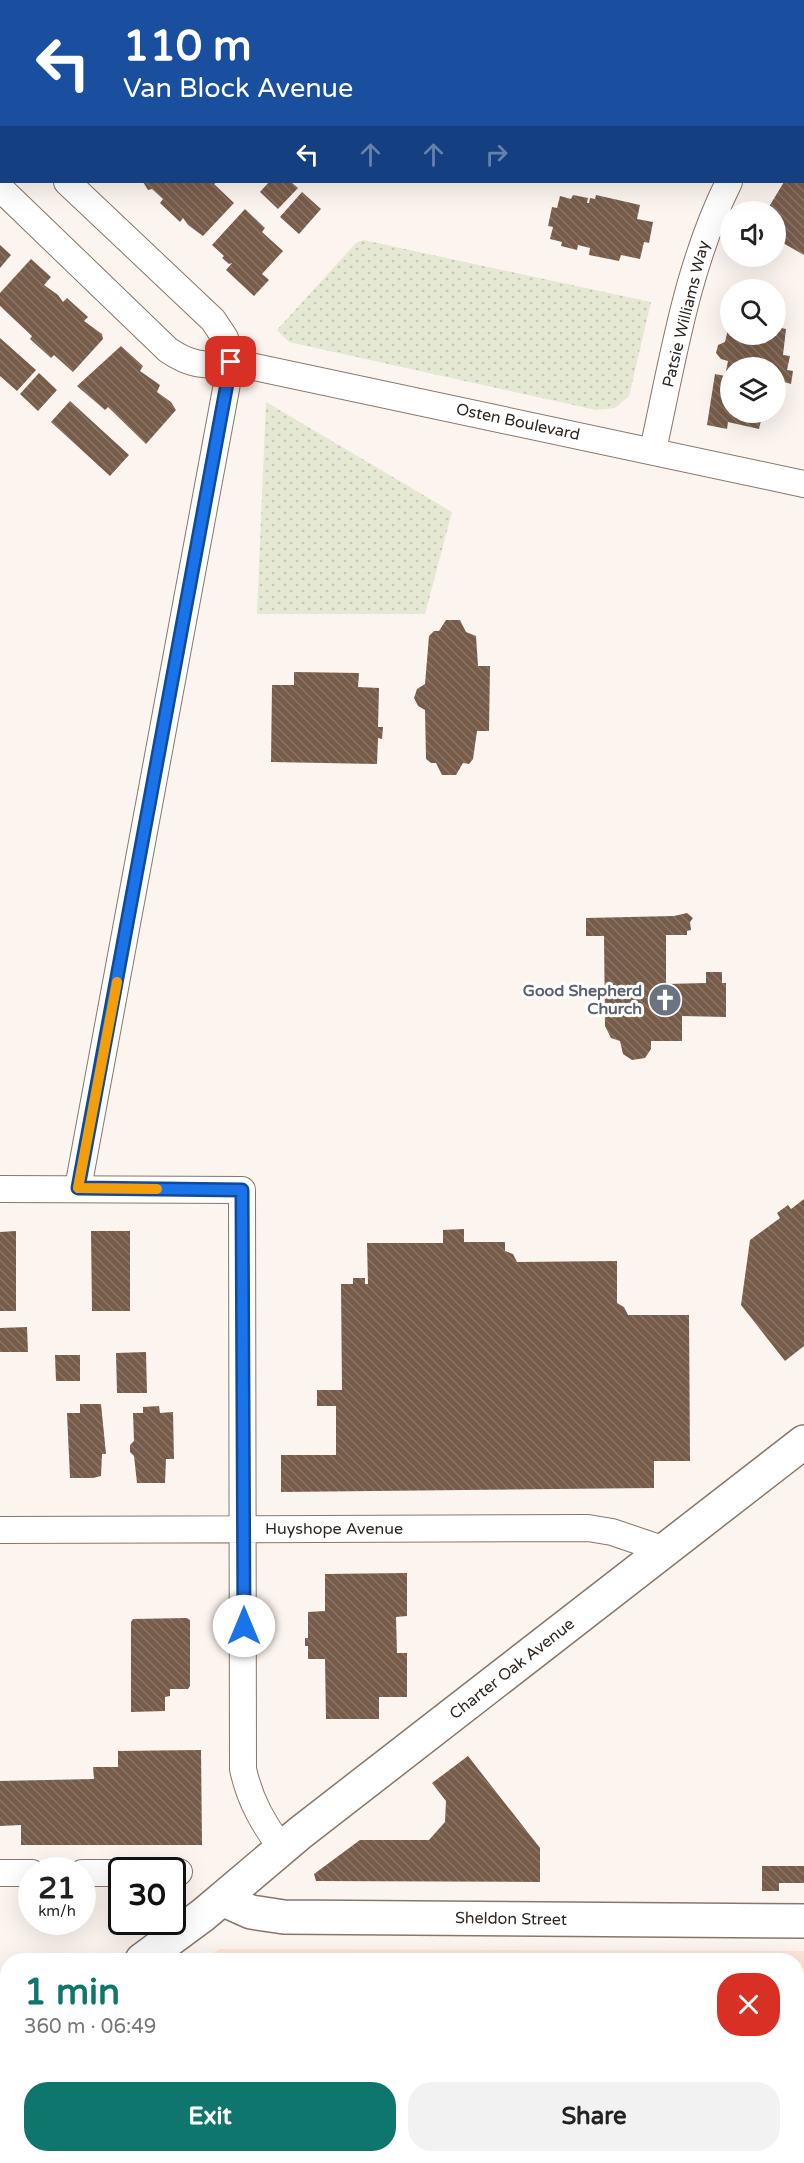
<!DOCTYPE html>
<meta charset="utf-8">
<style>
body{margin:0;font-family:"Varela Round",sans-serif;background:#f2f2f2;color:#222;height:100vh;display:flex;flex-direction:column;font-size:22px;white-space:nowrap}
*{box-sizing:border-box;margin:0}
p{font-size:20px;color:#767676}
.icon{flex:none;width:33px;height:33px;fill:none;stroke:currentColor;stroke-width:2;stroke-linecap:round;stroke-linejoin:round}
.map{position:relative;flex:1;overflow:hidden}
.drawer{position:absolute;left:0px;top:1953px;width:804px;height:210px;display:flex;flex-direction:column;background:#fff;border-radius:24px 24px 0 0;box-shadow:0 6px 24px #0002}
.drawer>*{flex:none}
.banner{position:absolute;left:0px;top:0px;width:804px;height:183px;box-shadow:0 6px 24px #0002;background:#1a4fa0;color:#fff;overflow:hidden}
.fabs{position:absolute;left:720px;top:201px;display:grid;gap:12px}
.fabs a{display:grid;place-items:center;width:66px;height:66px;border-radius:50%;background:#fff;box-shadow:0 6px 24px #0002;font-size:30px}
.speed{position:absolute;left:18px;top:1857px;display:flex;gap:12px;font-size:30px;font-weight:700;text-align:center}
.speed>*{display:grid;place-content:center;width:78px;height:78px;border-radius:50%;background:#fff;box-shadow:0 6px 24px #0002;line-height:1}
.speed small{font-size:15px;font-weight:400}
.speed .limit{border:3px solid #111;border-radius:9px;background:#fff;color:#111}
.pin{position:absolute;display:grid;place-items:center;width:51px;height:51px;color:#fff;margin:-26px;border-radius:12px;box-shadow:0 3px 9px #0006}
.me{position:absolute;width:66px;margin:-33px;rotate:0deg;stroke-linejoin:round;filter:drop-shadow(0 0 4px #0008)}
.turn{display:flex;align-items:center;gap:21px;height:126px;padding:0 24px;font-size:27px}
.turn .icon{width:78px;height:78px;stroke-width:2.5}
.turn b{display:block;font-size:42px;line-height:51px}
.lanes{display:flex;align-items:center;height:57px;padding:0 24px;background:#0003;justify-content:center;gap:30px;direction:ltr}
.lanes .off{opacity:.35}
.round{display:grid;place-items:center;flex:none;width:63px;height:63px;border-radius:24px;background:#f2f2f2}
.summary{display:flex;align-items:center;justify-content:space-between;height:102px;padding:0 24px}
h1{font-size:36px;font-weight:700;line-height:45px;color:#0f766e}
.button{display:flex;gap:12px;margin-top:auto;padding:12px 24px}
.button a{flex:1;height:69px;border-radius:24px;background:#0f766e;color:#fff;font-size:24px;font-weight:700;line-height:69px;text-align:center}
.button a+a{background:#f2f2f2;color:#222}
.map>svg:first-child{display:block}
.built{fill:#fce5d7}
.park{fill:url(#park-dots)}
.building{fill:url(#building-back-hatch)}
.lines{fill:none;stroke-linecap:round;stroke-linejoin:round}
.street-casing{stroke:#88766a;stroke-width:28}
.secondary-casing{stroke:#88766a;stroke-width:36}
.street{stroke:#fff;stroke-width:26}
.secondary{stroke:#fff;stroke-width:33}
.route-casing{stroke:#114b97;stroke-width:15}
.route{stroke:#1a73e8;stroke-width:10}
.slow{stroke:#f59e0b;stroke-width:10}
.labels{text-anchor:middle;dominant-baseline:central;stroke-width:6;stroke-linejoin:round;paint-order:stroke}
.street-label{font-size:16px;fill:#2d2621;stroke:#fff}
.worship-label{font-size:16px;font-weight:bold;fill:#5b616d;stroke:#fff;text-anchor:end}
</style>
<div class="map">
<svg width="804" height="2163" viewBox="0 0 804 2163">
<defs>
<pattern id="park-dots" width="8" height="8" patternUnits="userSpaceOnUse" patternTransform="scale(1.5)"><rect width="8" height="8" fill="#e5e8d2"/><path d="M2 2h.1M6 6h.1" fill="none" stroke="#c5c7b4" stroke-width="1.8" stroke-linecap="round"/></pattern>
<pattern id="building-back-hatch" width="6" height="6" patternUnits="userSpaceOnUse" patternTransform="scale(1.5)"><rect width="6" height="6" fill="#775c4a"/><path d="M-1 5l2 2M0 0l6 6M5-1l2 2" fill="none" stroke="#897466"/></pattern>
</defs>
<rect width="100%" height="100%" fill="#fcf4ef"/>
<path class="built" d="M 219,1949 L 804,1951 L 804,2163 L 0,2163 L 0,2112 L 7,2106 L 8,2156 L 796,2156 L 796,1960 L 204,1960 Z"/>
<path class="park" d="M 363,240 L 651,302 L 629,396 L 615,408 L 596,410 L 289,342 L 277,330 L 356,243 Z
M 266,402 L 452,512 L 425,614 L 257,614 Z"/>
<path class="building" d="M 143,182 L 217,182 L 214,184 L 234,203 L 203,236 L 188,225 L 183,218 L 180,222 L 160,203 L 163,199 L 152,189 L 148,190 Z
M 269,182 L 291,182 L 298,188 L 278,209 L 260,192 Z
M 784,182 L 804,182 L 804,255 L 776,239 L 776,212 L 767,210 Z
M 302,192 L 321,209 L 299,234 L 280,217 Z
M 573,195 L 588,198 L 587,203 L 589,203 L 590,198 L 595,199 L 596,195 L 640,205 L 637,219 L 653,222 L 649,243 L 644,242 L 640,259 L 621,255 L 619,261 L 589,255 L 590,248 L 578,245 L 577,250 L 561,246 L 562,242 L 550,239 L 553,227 L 548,226 L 552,207 L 557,208 L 560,196 L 571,199 Z
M 245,209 L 265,228 L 262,232 L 283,251 L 262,274 L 269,280 L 254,296 L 226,270 L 232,263 L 229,264 L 222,258 L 224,256 L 212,245 Z
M 0,245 L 11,255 L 0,268 Z
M 31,259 L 51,277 L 44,285 L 58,295 L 63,302 L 67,298 L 88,317 L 84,321 L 102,334 L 103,339 L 73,372 L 54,355 L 51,358 L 30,339 L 32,336 L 0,306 L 0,293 Z
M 776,313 L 784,317 L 781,328 L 786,329 L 783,355 L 790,356 L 787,370 L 793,371 L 791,384 L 784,382 L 781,396 L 776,395 L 776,368 L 730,368 L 730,412 L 763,412 L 759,429 L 728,422 L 727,429 L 707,425 L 715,374 L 725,376 L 728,361 L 721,359 L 716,353 L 718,345 L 725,342 L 730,321 L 730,334 L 776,334 Z
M 0,338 L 36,370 L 17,391 L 0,376 Z
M 121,346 L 143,366 L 140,371 L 160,385 L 157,392 L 171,402 L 176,410 L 146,444 L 108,407 L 105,410 L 77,386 Z
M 39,373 L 57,390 L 38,411 L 20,394 Z
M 70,401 L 129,455 L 110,476 L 51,422 Z
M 446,620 L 460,620 L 466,632 L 476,636 L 478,666 L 490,666 L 489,731 L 477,731 L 473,759 L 469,764 L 463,763 L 456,775 L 442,775 L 436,763 L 431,763 L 426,759 L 425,710 L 418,706 L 414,698 L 417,689 L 425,684 L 429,636 L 434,631 L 439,631 Z
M 294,672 L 359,673 L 358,687 L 379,688 L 378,727 L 383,727 L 382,739 L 378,738 L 377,764 L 271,762 L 272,685 L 294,685 Z
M 687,913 L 693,918 L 690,922 L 691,930 L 687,931 L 687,935 L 666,935 L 666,984 L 706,983 L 706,972 L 722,972 L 722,983 L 726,983 L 726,1017 L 682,1016 L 682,1041 L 651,1041 L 651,1049 L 645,1058 L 632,1060 L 623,1054 L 620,1041 L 611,1038 L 605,1026 L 604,936 L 586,936 L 586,918 L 674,916 Z
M 804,1199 L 804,1346 L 785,1361 L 741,1305 L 750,1240 L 780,1218 L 777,1213 L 788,1205 L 791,1209 Z
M 464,1229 L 464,1242 L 505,1242 L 505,1251 L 513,1254 L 517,1262 L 617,1261 L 617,1303 L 624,1307 L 628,1315 L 689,1315 L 690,1461 L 654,1461 L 654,1488 L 281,1492 L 281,1455 L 336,1455 L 336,1406 L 317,1406 L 317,1390 L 342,1390 L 341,1284 L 353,1284 L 353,1278 L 365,1278 L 365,1284 L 368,1284 L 367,1243 L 443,1243 L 443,1230 Z
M 16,1231 L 16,1311 L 0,1311 L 0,1232 Z
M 91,1231 L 130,1231 L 130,1311 L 92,1311 Z
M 27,1327 L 28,1352 L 0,1352 L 0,1328 Z
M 146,1352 L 147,1393 L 117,1393 L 116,1353 Z
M 55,1355 L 80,1355 L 80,1381 L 56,1381 Z
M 80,1404 L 101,1404 L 106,1454 L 102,1454 L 101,1476 L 93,1478 L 70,1478 L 67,1413 L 80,1413 Z
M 159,1406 L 160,1413 L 173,1412 L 174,1459 L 166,1459 L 165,1483 L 137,1483 L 134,1456 L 130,1452 L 130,1445 L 134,1441 L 133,1413 L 143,1413 L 143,1407 Z
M 407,1573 L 407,1616 L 396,1617 L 397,1653 L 407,1653 L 407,1697 L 379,1697 L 379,1719 L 326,1719 L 325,1659 L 308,1659 L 308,1646 L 305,1646 L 305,1638 L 308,1638 L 308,1612 L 325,1611 L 325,1574 Z
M 187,1618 L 190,1620 L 190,1686 L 188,1689 L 170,1689 L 170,1696 L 165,1697 L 165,1711 L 131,1712 L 131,1622 L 133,1619 Z
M 201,1750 L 202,1845 L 21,1845 L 21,1825 L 0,1826 L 0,1781 L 94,1779 L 93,1767 L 118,1767 L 118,1751 Z
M 468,1756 L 540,1848 L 540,1882 L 316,1881 L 314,1874 L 360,1840 L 429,1840 L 445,1822 L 446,1801 L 432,1783 Z
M 762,1866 L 804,1866 L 804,1883 L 779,1883 L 779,1891 L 762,1891 Z
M 796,2077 L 804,2077 L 804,2163 L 464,2163 L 464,2156 L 796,2156 Z"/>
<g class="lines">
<defs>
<path id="street" d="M 689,0 L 692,2
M 802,64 L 804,65
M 0,117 L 2,118
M 67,182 L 213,320 L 225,338 L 231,362 L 78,1188
M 0,188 L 168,350 C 190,365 205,367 231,362 L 804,484
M 653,450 C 673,359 687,266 729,182
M 0,1189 L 242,1190 L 243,1769 C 250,1801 263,1823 282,1849
M 0,1530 L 588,1528 L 612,1532 L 665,1550
M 0,1873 L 32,1873
M 82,1873 L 122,1873
M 172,1873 L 179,1872"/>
<path id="secondary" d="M 222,1899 L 251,1912 L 284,1917 L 804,1921
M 142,1960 L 203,1915 L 300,1833 L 804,1442
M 0,2065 L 8,2060"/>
</defs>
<use href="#street" class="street-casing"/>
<use href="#secondary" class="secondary-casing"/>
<use href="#street" class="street"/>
<use href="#secondary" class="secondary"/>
</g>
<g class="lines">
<defs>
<path id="route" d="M 231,362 L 78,1188 L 242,1190 L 244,1626"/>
</defs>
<use href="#route" class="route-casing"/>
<use href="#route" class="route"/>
<path class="slow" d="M 117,982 L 78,1188 L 157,1189"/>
</g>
<defs>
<symbol id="church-disc" viewBox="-11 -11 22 22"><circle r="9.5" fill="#6b7280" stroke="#fff"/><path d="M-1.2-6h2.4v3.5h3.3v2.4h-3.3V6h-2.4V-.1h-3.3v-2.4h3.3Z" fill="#fff"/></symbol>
</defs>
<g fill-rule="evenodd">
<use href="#church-disc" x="646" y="981" width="38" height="38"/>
</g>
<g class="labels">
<g class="street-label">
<text transform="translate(686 314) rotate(-76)">Patsie Williams Way</text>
<text transform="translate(518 422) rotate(12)">Osten Boulevard</text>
<text x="334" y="1529">Huyshope Avenue</text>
<text transform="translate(512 1669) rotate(-38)">Charter Oak Avenue</text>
<text transform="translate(511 1919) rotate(1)">Sheldon Street</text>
</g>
<g class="worship-label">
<text x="642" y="991">Good Shepherd<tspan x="642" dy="18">Church</tspan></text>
</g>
</g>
</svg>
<div class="fabs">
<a><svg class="icon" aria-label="sound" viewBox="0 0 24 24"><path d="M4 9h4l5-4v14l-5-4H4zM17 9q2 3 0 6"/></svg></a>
<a><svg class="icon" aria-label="search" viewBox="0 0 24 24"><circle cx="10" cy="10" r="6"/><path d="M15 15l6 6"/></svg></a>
<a><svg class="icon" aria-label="layers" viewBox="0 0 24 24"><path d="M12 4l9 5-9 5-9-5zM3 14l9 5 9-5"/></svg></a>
</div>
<div class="speed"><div>21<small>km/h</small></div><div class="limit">30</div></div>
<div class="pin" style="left:231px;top:362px;background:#d93025"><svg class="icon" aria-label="arrive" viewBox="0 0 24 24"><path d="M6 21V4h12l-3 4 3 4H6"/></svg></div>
<svg class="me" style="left:244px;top:1626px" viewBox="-20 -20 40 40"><circle r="19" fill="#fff"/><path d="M0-13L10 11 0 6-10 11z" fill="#1a73e8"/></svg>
<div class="banner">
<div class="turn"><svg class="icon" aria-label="left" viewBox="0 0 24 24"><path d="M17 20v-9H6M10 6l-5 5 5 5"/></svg><div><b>110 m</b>Van Block Avenue</div></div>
<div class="lanes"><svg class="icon" aria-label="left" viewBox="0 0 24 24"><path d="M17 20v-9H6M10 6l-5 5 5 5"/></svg><svg class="icon off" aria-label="ahead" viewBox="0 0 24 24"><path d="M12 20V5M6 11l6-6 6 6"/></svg><svg class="icon off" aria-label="ahead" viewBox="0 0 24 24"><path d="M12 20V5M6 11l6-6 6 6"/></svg><svg class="icon off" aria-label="right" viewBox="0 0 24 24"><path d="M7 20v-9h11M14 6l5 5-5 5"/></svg></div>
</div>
<section class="drawer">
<div class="summary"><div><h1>1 min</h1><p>360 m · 06:49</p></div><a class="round" style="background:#d93025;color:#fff"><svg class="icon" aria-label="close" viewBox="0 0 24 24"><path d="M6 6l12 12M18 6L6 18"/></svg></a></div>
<div class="button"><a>Exit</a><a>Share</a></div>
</section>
</div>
